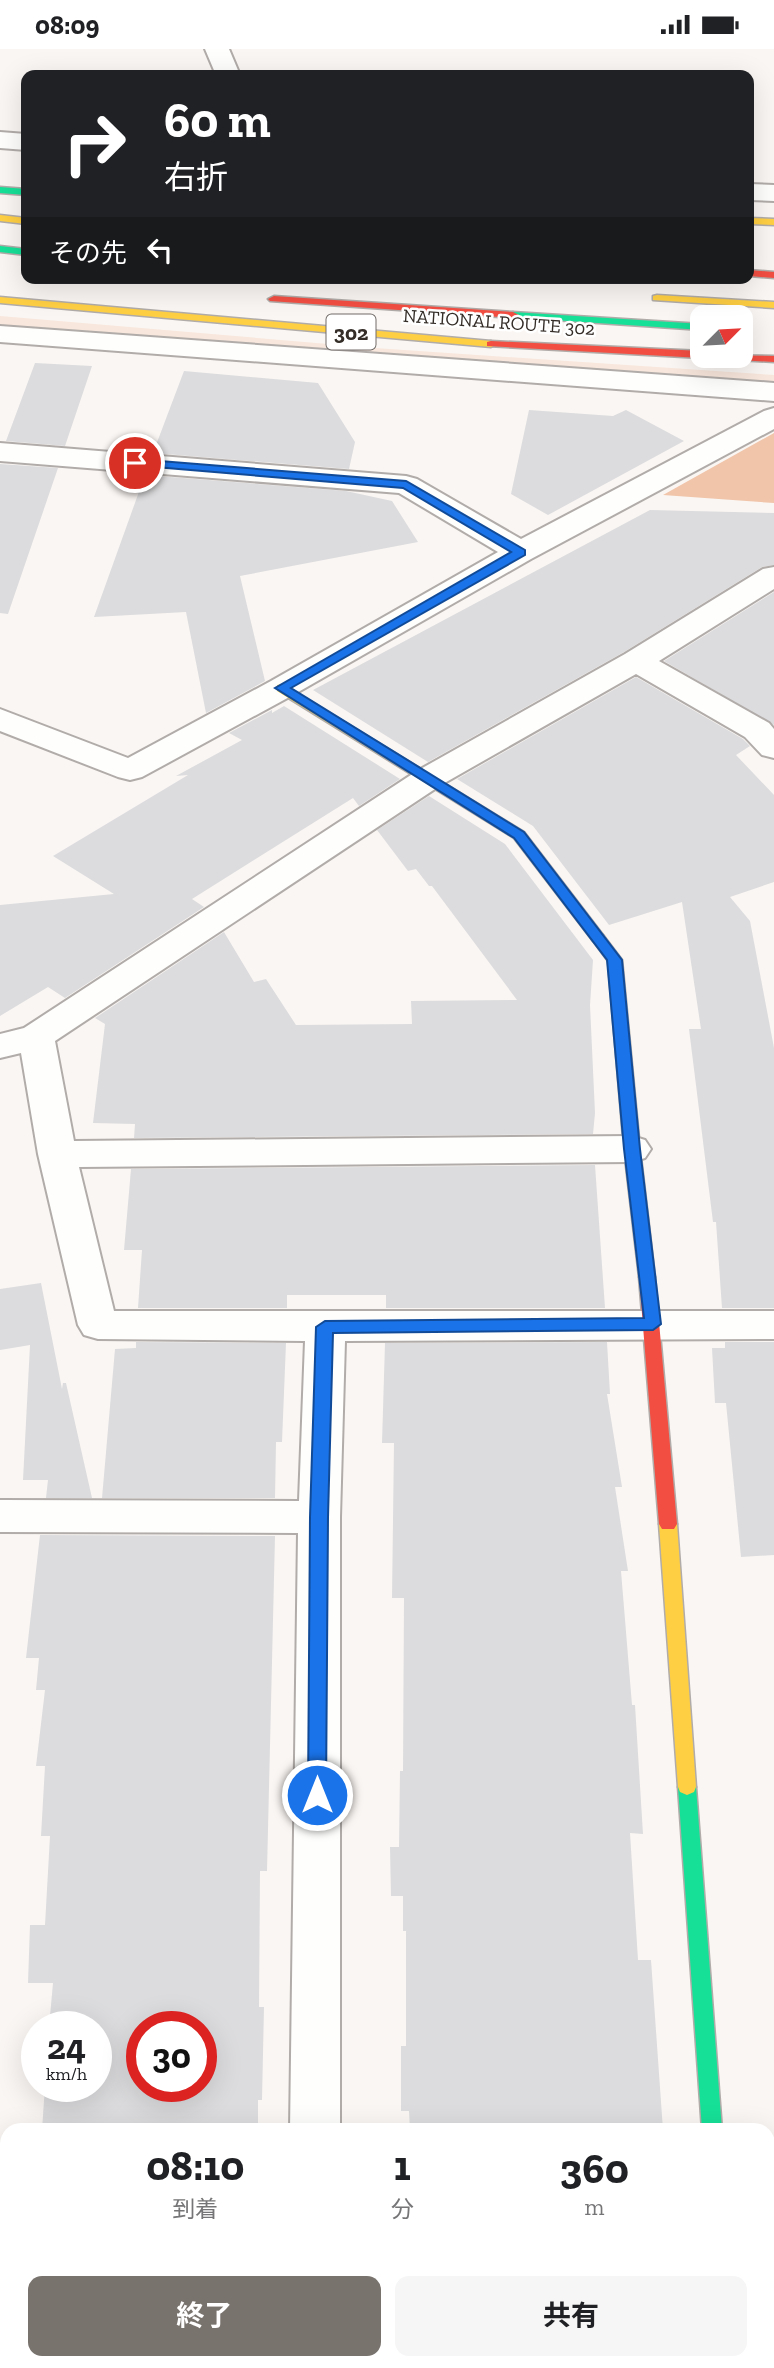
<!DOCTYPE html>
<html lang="ja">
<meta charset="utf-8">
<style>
body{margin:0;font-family:"Zilla Slab","Noto Sans JP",serif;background:#f6f6f6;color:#202124;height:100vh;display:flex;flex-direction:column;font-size:26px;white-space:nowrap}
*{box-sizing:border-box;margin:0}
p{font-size:23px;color:#757577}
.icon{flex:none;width:38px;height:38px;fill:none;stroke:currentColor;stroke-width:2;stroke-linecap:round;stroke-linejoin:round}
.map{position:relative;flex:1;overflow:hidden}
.details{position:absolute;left:0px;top:2074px;width:775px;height:247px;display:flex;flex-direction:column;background:#fff;border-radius:21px 21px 0 0;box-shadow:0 7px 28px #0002}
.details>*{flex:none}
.guide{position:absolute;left:21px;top:21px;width:733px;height:214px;border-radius:14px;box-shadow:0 7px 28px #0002;background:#202124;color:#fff;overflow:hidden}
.needle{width:46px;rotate:66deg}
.controls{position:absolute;left:690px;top:256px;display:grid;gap:14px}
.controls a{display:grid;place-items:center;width:63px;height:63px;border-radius:14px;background:#fff;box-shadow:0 7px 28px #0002;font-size:35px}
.speed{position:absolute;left:21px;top:1962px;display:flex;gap:14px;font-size:35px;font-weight:700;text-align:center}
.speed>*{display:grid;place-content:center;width:91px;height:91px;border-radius:50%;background:#fff;box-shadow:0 7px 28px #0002;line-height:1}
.speed small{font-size:18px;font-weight:400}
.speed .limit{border:10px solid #d22;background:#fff;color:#111}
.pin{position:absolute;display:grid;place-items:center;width:60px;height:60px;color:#fff;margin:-30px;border:4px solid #fff;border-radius:50%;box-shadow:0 2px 7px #0007}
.me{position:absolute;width:77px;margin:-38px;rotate:0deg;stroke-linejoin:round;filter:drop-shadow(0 0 5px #0008)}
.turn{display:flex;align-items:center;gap:24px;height:147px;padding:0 28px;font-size:32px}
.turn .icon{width:91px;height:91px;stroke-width:2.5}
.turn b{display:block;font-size:49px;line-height:60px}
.then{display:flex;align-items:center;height:66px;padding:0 28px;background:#0003;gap:14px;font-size:26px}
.eta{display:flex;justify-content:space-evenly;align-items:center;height:119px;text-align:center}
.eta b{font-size:42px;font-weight:700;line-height:49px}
.button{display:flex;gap:14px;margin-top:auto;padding:14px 28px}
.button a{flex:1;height:80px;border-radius:14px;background:#79736e;color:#fff;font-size:28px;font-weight:700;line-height:80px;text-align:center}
.button a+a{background:#f6f6f6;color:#202124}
.status{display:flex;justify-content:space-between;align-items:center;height:49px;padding:0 35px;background:#fff;direction:ltr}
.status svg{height:19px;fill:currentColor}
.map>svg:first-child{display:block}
.green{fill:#f8e7dc}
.forest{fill:#f0c5aa}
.building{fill:#dcdcde;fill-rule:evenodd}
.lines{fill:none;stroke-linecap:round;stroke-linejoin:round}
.street-casing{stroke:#b1aca9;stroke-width:4}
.fast-casing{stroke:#b1aca9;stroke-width:3}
.slow-casing{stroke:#b1aca9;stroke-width:3}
.jam-casing{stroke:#b1aca9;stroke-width:3}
.street{fill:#fefefd;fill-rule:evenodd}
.fast{fill:#16e098;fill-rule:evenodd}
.slow{fill:#ffcf43;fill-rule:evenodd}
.jam{fill:#f24e42;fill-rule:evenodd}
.route{fill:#1a73e8;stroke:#114b97;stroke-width:2}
.labels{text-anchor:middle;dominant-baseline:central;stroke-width:5;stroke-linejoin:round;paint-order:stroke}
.far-street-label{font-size:19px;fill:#332c27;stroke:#fff}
.shield{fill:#fff;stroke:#706b68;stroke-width:2}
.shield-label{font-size:21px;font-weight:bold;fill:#332c27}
</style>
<div class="status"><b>08:09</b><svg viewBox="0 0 49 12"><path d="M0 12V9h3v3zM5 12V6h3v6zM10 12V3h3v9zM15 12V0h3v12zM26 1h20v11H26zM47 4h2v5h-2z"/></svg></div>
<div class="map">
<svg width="774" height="2319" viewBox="0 0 774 2319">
<rect width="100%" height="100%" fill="#faf6f3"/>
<path class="green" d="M 0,267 L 375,299 L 774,326 L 774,333 L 752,336 L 0,279 Z"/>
<path class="forest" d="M 774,384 L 774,454 L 663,446 Z"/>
<path class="building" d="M 35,314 L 92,317 L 65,397 L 6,392 Z
M 184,322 L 318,334 L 355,393 L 349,420 L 153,404 Z
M 529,361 L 613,367 L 626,361 L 684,392 L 548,466 L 511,445 Z
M 0,415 L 58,419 L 8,565 L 0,564 Z
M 145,426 L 346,442 L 392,452 L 418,493 L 240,527 L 265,632 L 206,664 L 186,563 L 94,568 Z
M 650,461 L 774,464 L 774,516 L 762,518 L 624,603 L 428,713 L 313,641 Z
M 774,543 L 774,676 L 664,612 Z
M 636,628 L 743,690 L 750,697 L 736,706 L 774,746 L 774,833 L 730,848 L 750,872 L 774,999 L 774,1259 L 722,1259 L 716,1173 L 713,1173 L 689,980 L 701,980 L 682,853 L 609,876 L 533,777 L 457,730 Z
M 284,657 L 400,730 L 359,757 L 353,749 L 192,850 L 204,858 L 65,949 L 48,938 L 0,967 L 0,856 L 114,845 L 53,807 L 188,726 L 176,727 L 242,691 L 229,684 L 272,661 L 272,664 Z
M 429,747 L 505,795 L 593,911 L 590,956 L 595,1064 L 593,1085 L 134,1089 L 135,1075 L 93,1074 L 105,975 L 95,969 L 224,883 L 254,933 L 266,930 L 296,976 L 412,975 L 411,952 L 517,951 L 432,837 L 429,837 L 416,820 L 408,822 L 377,781 Z
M 595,1116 L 605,1259 L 386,1259 L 386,1246 L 287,1246 L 287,1259 L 138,1259 L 142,1201 L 124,1201 L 131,1120 Z
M 41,1234 L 62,1340 L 63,1334 L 66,1334 L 92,1449 L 46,1449 L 48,1431 L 23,1431 L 30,1296 L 0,1301 L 0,1240 Z
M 136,1293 L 286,1294 L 282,1393 L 276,1393 L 275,1449 L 102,1449 L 115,1300 L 136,1299 Z
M 607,1293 L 610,1345 L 607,1345 L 622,1438 L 615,1438 L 628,1522 L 621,1522 L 632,1656 L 635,1656 L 643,1785 L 630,1784 L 638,1911 L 651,1911 L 663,2081 L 410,2081 L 409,2062 L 401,2062 L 401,1997 L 406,1997 L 406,1882 L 403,1882 L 403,1847 L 391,1847 L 390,1798 L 399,1798 L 400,1722 L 403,1722 L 404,1549 L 392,1549 L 394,1394 L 382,1394 L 385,1294 Z
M 725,1293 L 774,1293 L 774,1506 L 741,1508 L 726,1354 L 715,1354 L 712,1299 L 725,1299 Z
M 40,1486 L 275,1487 L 267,1822 L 260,1822 L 259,1958 L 264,1958 L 262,2051 L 258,2051 L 258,2081 L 42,2081 L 45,2037 L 96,2037 L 96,1978 L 49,1978 L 53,1934 L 28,1934 L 30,1876 L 45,1876 L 50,1787 L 41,1787 L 45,1717 L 36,1717 L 45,1641 L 36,1641 L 39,1609 L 26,1609 ZM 142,1978 L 201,1978 L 201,2037 L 142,2037 Z"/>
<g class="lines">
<defs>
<path id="street" d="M 205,0 L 229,0 L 240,26 L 216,26 Z
M 0,83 L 26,85 L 26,101 L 0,99 Z
M 749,135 L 774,136 L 774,152 L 749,151 Z
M 0,277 L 774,334 L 774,352 L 0,293 Z
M 774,359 L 774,380 L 531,510 L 293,646 L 142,728 L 130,731 L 118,728 L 0,682 L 0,660 L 128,709 L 271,632 L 498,503 L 399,444 L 0,412 L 0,394 L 406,427 L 417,430 L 521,490 L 764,362 Z
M 774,518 L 774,540 L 659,612 L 769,674 L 774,680 L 774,709 L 762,706 L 745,688 L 636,625 L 441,736 L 55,992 L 74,1092 L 632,1087 L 645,1091 L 651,1100 L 645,1109 L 632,1113 L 79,1118 L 114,1262 L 774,1262 L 774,1290 L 345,1292 L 340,1468 L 340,2081 L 290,2081 L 298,1484 L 0,1483 L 0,1451 L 299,1452 L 305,1292 L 98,1290 L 84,1286 L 78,1276 L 38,1105 L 21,1004 L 0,1009 L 0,985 L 24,979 L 417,722 L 625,605 L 763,520 Z
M 768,2218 L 774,2218 L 774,2266 L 768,2266 Z"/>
<path id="fast" d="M 0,138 L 26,140 L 26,146 L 0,144 Z
M 0,197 L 26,200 L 26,206 L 0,203 Z
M 513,263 L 702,275 L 702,281 L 509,268 L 507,266 Z
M 598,884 L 603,886 L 622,911 L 640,1100 L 655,1228 L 647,1234 L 639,1228 L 624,1100 L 608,912 L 591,889 Z
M 687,1730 L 694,1733 L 696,1738 L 722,2081 L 702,2081 L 678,1738 L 680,1733 Z"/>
<path id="slow" d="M 0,166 L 26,169 L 26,175 L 0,172 Z
M 749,169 L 774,170 L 774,176 L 749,175 Z
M 657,246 L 774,253 L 774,259 L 653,251 L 653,247 Z
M 0,248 L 491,292 L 497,295 L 491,298 L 0,254 Z
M 282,635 L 524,783 L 603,886 L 605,889 L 603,892 L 593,892 L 514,789 L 277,642 L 277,636 Z
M 668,1468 L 674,1470 L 677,1475 L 696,1738 L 694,1743 L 687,1746 L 680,1743 L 678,1738 L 659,1475 L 662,1470 Z"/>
<path id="jam" d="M 749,221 L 774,223 L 774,229 L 749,227 Z
M 274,247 L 513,263 L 519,266 L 513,269 L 270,252 L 268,250 Z
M 491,292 L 702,302 L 702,306 L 774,307 L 774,313 L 487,297 L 487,293 Z
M 647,1222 L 655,1228 L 677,1475 L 674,1480 L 662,1480 L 659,1475 L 639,1228 Z"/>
</defs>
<use href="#street" class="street-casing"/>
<use href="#fast" class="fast-casing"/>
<use href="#slow" class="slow-casing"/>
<use href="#jam" class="jam-casing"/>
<use href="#street" class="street"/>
<use href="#fast" class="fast"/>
<use href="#slow" class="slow"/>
<use href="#jam" class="jam"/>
</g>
<path class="route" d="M 135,410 L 406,432 L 525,501 L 525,506 L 291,639 L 524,783 L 622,911 L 640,1100 L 661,1275 L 653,1281 L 333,1284 L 328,1468 L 326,1746 L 324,1752 L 317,1754 L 310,1752 L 308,1746 L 310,1468 L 316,1278 L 325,1272 L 644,1269 L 624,1100 L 607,911 L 514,789 L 275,639 L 511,503 L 403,439 L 131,416 L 129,414 Z"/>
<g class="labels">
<g class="far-street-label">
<text transform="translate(499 273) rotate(4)">NATIONAL ROUTE 302</text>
</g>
<rect class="shield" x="326.5" y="265.5" width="49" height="35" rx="5"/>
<g class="shield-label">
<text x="351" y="283">302</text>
</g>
</g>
</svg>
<div class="controls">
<a><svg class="needle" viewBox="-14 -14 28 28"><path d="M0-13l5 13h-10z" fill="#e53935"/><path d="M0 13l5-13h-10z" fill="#757577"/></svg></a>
</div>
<div class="speed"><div>24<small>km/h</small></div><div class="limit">30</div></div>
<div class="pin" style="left:135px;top:414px;background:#d93025"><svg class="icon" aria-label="arrive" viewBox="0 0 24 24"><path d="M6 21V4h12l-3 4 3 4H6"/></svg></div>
<svg class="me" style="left:317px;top:1746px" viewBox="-20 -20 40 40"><circle r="17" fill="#1a73e8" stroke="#fff" stroke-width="3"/><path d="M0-11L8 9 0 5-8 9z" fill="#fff"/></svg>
<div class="guide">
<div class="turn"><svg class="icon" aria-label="right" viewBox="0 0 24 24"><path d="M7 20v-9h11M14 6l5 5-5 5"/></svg><div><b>60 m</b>右折</div></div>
<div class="then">その先<svg class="icon" aria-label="left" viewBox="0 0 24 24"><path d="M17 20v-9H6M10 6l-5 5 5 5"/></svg></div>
</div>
<section class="details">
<div class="eta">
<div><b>08:10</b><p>到着</p></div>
<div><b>1</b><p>分</p></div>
<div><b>360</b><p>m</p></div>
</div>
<div class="button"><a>終了</a><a>共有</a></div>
</section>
</div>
